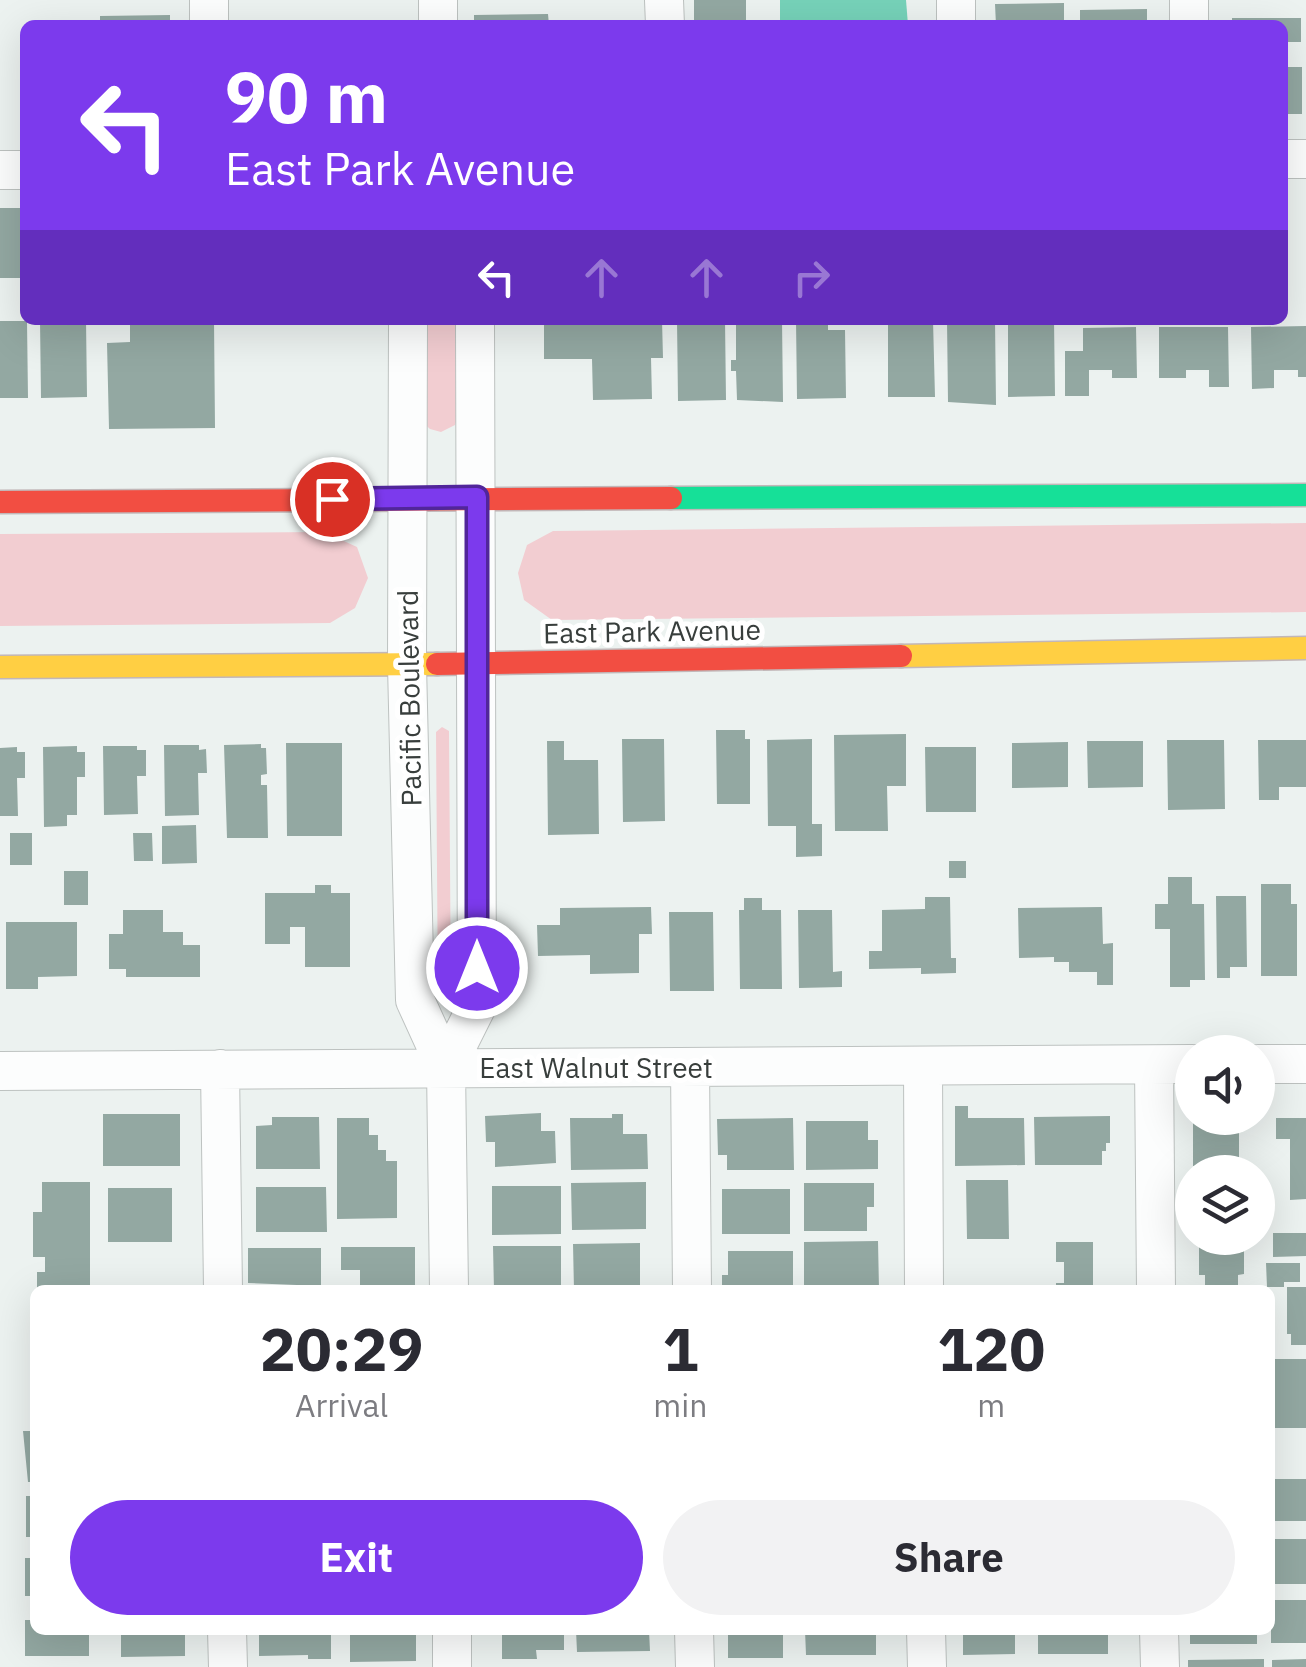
<!DOCTYPE html>
<style>
body{margin:0;font-family:"IBM Plex Sans",sans-serif;background:#f2f2f3;color:#2b2b33;height:100vh;display:flex;flex-direction:column;font-size:38px;white-space:nowrap}
*{box-sizing:border-box;margin:0}
p{font-size:32px;color:#7c7c81}
.icon{flex:none;width:55px;height:55px;fill:none;stroke:currentColor;stroke-width:2;stroke-linecap:round;stroke-linejoin:round}
.map{position:relative;flex:1;overflow:hidden}
.side{position:absolute;left:30px;top:1285px;width:1245px;height:350px;display:flex;flex-direction:column;background:#fff;border-radius:15px;box-shadow:0 10px 40px #0002}
.side>*{flex:none}
.top-card{position:absolute;left:20px;top:20px;width:1268px;height:305px;border-radius:15px;box-shadow:0 10px 40px #0002;background:#7c3aed;color:#fff;overflow:hidden}
.fabs{position:absolute;left:1175px;top:1035px;display:grid;gap:20px}
.fabs a{display:grid;place-items:center;width:100px;height:100px;border-radius:50%;background:#fff;box-shadow:0 10px 40px #0002;font-size:50px}
.pin{position:absolute;display:grid;place-items:center;width:85px;height:85px;color:#fff;margin:-42px;border:5px solid #fff;border-radius:50%;box-shadow:0 2px 10px #0007}
.me{position:absolute;width:110px;margin:-55px;rotate:0deg;stroke-linejoin:round;filter:drop-shadow(0 0 8px #0008)}
.turn{display:flex;align-items:center;gap:35px;height:210px;padding:0 40px;font-size:45px}
.turn .icon{width:130px;height:130px;stroke-width:2.5}
.turn b{display:block;font-size:70px;line-height:85px}
.lanes{display:flex;align-items:center;height:95px;padding:0 40px;background:#0003;justify-content:center;gap:50px;direction:ltr}
.lanes .off{opacity:.35}
.eta{display:flex;justify-content:space-evenly;align-items:center;height:170px;text-align:center}
.eta b{font-size:60px;font-weight:700;line-height:70px}
.action{display:flex;gap:20px;margin-top:auto;padding:20px 40px}
.action a{flex:1;height:115px;border-radius:60px;background:#7c3aed;color:#fff;font-size:40px;font-weight:700;line-height:115px;text-align:center}
.action a+a{background:#f2f2f3;color:#2b2b33}
.map>svg:first-child{display:block}
.green{fill:#f2cdd1}
.water{fill:#76d2b9}
.building{fill:#93a8a2}
.lines{fill:none;stroke-linecap:round;stroke-linejoin:round}
.street-casing{stroke:#bdc2c0;stroke-width:40}
.fast-casing{stroke:#c2b7b8;stroke-width:25}
.slow-casing{stroke:#c2b7b8;stroke-width:25}
.jam-casing{stroke:#c2b7b8;stroke-width:25}
.street{stroke:#fcfdfd;stroke-width:38}
.fast{stroke:#16e098;stroke-width:22}
.slow{stroke:#ffcf43;stroke-width:22}
.jam{stroke:#f24e42;stroke-width:22}
.route-casing{stroke:#51269a;stroke-width:25}
.route{stroke:#7c3aed;stroke-width:18}
.labels{text-anchor:middle;dominant-baseline:central;stroke-width:10;stroke-linejoin:round;paint-order:stroke}
.street-label{font-size:28px;fill:#383e3c;stroke:#fff}
</style>
<div class="map">
<svg width="1306" height="1667" viewBox="0 0 1306 1667">
<rect width="100%" height="100%" fill="#ecf2f0"/>
<path class="green" d="M 418,320 L 458,320 L 459,413 L 455,425 L 441,432 L 430,429 L 418,418 Z
M 1306,523 L 1306,612 L 552,620 L 524,600 L 518,573 L 527,545 L 553,531 Z
M 324,532 L 357,547 L 368,578 L 355,608 L 330,623 L 0,626 L 0,534 Z
M 442,727 L 449,731 L 451,999 L 445,1002 L 438,1000 L 436,732 Z"/>
<path class="water" d="M 780,0 L 906,0 L 908,25 L 780,25 Z"/>
<path class="building" d="M 694,0 L 746,0 L 746,25 L 694,25 Z
M 1064,3 L 1064,25 L 996,25 L 995,4 Z
M 1147,9 L 1147,25 L 1080,25 L 1080,10 Z
M 548,14 L 549,25 L 474,25 L 474,15 Z
M 170,15 L 170,25 L 100,25 L 100,16 Z
M 1232,18 L 1301,18 L 1301,42 L 1282,42 L 1282,25 L 1232,25 Z
M 1282,67 L 1302,67 L 1302,114 L 1282,114 Z
M 0,208 L 25,208 L 25,278 L 0,278 Z
M 40,320 L 86,320 L 87,397 L 41,398 Z
M 122,320 L 214,320 L 215,428 L 109,429 L 107,343 L 130,342 L 130,324 L 122,324 Z
M 544,320 L 662,320 L 663,358 L 651,358 L 652,399 L 593,400 L 592,359 L 544,359 Z
M 677,320 L 725,320 L 726,400 L 678,401 Z
M 736,320 L 782,320 L 783,402 L 737,400 L 736,371 L 731,371 L 731,360 L 736,360 Z
M 796,320 L 828,320 L 828,330 L 845,330 L 846,398 L 797,399 Z
M 888,320 L 933,320 L 935,397 L 888,397 Z
M 947,320 L 995,320 L 996,405 L 948,402 Z
M 1008,320 L 1054,320 L 1055,396 L 1008,397 Z
M 0,321 L 27,321 L 28,398 L 0,398 Z
M 1306,326 L 1306,377 L 1298,377 L 1298,370 L 1274,370 L 1274,388 L 1252,389 L 1251,327 Z
M 1136,327 L 1137,378 L 1112,378 L 1112,370 L 1089,370 L 1089,396 L 1065,396 L 1065,351 L 1083,351 L 1083,328 Z
M 1159,327 L 1228,327 L 1229,387 L 1209,387 L 1209,370 L 1186,370 L 1186,378 L 1159,378 Z
M 716,730 L 745,730 L 745,739 L 750,739 L 750,804 L 717,804 Z
M 906,734 L 906,786 L 887,786 L 888,831 L 835,831 L 834,735 Z
M 622,739 L 664,739 L 665,821 L 623,822 Z
M 812,739 L 812,824 L 822,824 L 822,856 L 796,857 L 796,826 L 768,826 L 767,740 Z
M 1167,740 L 1224,740 L 1225,809 L 1168,810 Z
M 1258,740 L 1306,740 L 1306,787 L 1279,787 L 1279,800 L 1259,800 Z
M 547,741 L 564,741 L 564,760 L 598,760 L 599,834 L 548,835 Z
M 1087,741 L 1143,741 L 1143,787 L 1088,788 Z
M 1068,742 L 1068,787 L 1012,788 L 1012,743 Z
M 286,743 L 342,743 L 342,836 L 287,836 Z
M 261,744 L 261,748 L 266,748 L 267,774 L 261,775 L 261,785 L 267,785 L 268,838 L 227,838 L 224,745 Z
M 164,745 L 199,745 L 199,750 L 206,749 L 207,773 L 198,773 L 199,815 L 165,816 Z
M 77,746 L 77,752 L 85,752 L 85,777 L 77,777 L 77,815 L 67,815 L 67,826 L 44,827 L 43,747 Z
M 103,746 L 137,746 L 137,750 L 146,750 L 146,776 L 137,776 L 138,814 L 104,815 Z
M 17,747 L 17,752 L 25,752 L 25,778 L 17,778 L 18,816 L 0,816 L 0,748 Z
M 925,747 L 976,747 L 976,812 L 926,812 Z
M 196,825 L 197,863 L 162,864 L 162,826 Z
M 10,833 L 32,833 L 32,865 L 10,865 Z
M 133,833 L 152,833 L 153,861 L 134,861 Z
M 949,861 L 966,861 L 966,878 L 949,878 Z
M 64,871 L 88,871 L 88,905 L 64,905 Z
M 1168,877 L 1192,877 L 1192,904 L 1204,904 L 1205,980 L 1190,980 L 1190,987 L 1170,987 L 1170,929 L 1155,929 L 1155,904 L 1168,904 Z
M 1261,884 L 1291,884 L 1291,904 L 1297,904 L 1297,976 L 1261,976 Z
M 315,885 L 331,885 L 331,893 L 350,893 L 350,967 L 305,967 L 305,927 L 290,927 L 290,944 L 265,944 L 265,893 L 315,893 Z
M 1216,896 L 1246,896 L 1247,967 L 1230,967 L 1230,978 L 1217,978 Z
M 925,897 L 950,897 L 951,958 L 956,958 L 956,973 L 921,974 L 921,968 L 869,969 L 869,951 L 882,951 L 882,910 L 925,909 Z
M 744,898 L 762,898 L 762,910 L 781,910 L 782,989 L 740,989 L 739,910 L 744,910 Z
M 651,907 L 652,934 L 639,934 L 639,973 L 590,974 L 590,955 L 538,956 L 537,925 L 560,925 L 560,908 Z
M 1102,907 L 1103,944 L 1113,943 L 1113,985 L 1097,985 L 1097,972 L 1069,972 L 1069,962 L 1054,962 L 1054,957 L 1019,958 L 1018,908 Z
M 123,910 L 163,910 L 163,932 L 183,932 L 183,945 L 200,945 L 200,977 L 126,977 L 126,969 L 109,969 L 109,934 L 123,934 Z
M 798,910 L 832,910 L 833,972 L 842,971 L 842,987 L 799,988 Z
M 669,912 L 713,912 L 714,991 L 670,991 Z
M 6,922 L 77,922 L 77,976 L 38,977 L 38,989 L 6,989 Z
M 955,1106 L 968,1106 L 968,1118 L 1024,1118 L 1025,1165 L 955,1166 Z
M 541,1113 L 541,1131 L 555,1131 L 556,1163 L 495,1167 L 495,1142 L 486,1142 L 485,1116 Z
M 103,1114 L 180,1114 L 180,1166 L 103,1166 Z
M 612,1114 L 623,1114 L 623,1134 L 647,1134 L 648,1169 L 571,1170 L 570,1118 L 612,1118 Z
M 1110,1116 L 1110,1143 L 1106,1143 L 1106,1151 L 1102,1151 L 1102,1165 L 1035,1165 L 1034,1117 Z
M 272,1117 L 319,1117 L 320,1169 L 256,1169 L 256,1126 L 272,1125 Z
M 337,1118 L 369,1118 L 369,1135 L 378,1135 L 378,1150 L 386,1150 L 386,1161 L 397,1161 L 397,1218 L 337,1219 Z
M 793,1118 L 794,1170 L 727,1170 L 727,1155 L 718,1155 L 717,1119 Z
M 1276,1118 L 1306,1118 L 1306,1199 L 1290,1200 L 1290,1139 L 1276,1139 Z
M 1193,1119 L 1239,1119 L 1239,1172 L 1201,1172 L 1201,1166 L 1193,1166 Z
M 806,1121 L 868,1121 L 868,1140 L 878,1140 L 878,1169 L 806,1170 Z
M 966,1180 L 1008,1180 L 1009,1239 L 967,1239 Z
M 42,1182 L 90,1182 L 90,1290 L 37,1290 L 37,1272 L 45,1272 L 45,1257 L 33,1257 L 33,1212 L 42,1212 Z
M 646,1182 L 646,1229 L 572,1230 L 571,1183 Z
M 804,1183 L 874,1183 L 874,1207 L 867,1207 L 867,1231 L 804,1231 Z
M 492,1186 L 561,1186 L 561,1234 L 492,1235 Z
M 256,1187 L 326,1187 L 327,1232 L 256,1232 Z
M 108,1188 L 172,1188 L 172,1242 L 108,1242 Z
M 722,1189 L 790,1189 L 790,1234 L 722,1234 Z
M 1273,1233 L 1306,1233 L 1306,1256 L 1273,1257 Z
M 1199,1238 L 1244,1238 L 1244,1274 L 1238,1275 L 1238,1289 L 1205,1289 L 1205,1275 L 1199,1275 Z
M 878,1241 L 879,1289 L 804,1289 L 804,1242 Z
M 1056,1242 L 1093,1242 L 1093,1290 L 1056,1290 L 1056,1283 L 1064,1283 L 1064,1262 L 1056,1262 Z
M 640,1243 L 640,1290 L 574,1290 L 573,1244 Z
M 493,1246 L 561,1246 L 561,1290 L 494,1290 Z
M 341,1247 L 415,1247 L 415,1290 L 360,1290 L 360,1270 L 341,1270 Z
M 248,1248 L 321,1248 L 321,1286 L 248,1283 Z
M 728,1251 L 793,1251 L 793,1288 L 722,1290 L 722,1275 L 728,1275 Z
M 1266,1263 L 1300,1263 L 1300,1282 L 1284,1282 L 1284,1287 L 1267,1287 Z
M 1287,1287 L 1306,1287 L 1306,1345 L 1291,1345 L 1291,1334 L 1287,1334 Z
M 1270,1359 L 1306,1359 L 1306,1428 L 1274,1428 Z
M 23,1431 L 35,1431 L 35,1482 L 28,1482 Z
M 1270,1479 L 1306,1479 L 1306,1521 L 1270,1521 Z
M 26,1496 L 35,1496 L 35,1537 L 26,1537 Z
M 1270,1539 L 1306,1539 L 1306,1584 L 1270,1584 Z
M 25,1558 L 35,1558 L 35,1596 L 25,1596 Z
M 1271,1600 L 1306,1600 L 1306,1643 L 1271,1643 Z
M 25,1620 L 35,1620 L 35,1630 L 89,1630 L 89,1656 L 25,1656 Z
M 121,1630 L 185,1630 L 185,1656 L 121,1657 Z
M 259,1630 L 331,1630 L 331,1659 L 308,1659 L 308,1655 L 259,1656 Z
M 350,1630 L 416,1630 L 416,1661 L 350,1662 Z
M 502,1630 L 564,1630 L 564,1650 L 536,1650 L 537,1659 L 502,1659 Z
M 576,1630 L 649,1630 L 650,1651 L 577,1652 Z
M 728,1630 L 783,1630 L 783,1658 L 728,1658 Z
M 805,1630 L 876,1630 L 876,1655 L 806,1655 Z
M 963,1630 L 1015,1630 L 1015,1654 L 963,1655 Z
M 1038,1630 L 1108,1630 L 1108,1654 L 1038,1654 Z
M 1190,1630 L 1257,1630 L 1257,1644 L 1190,1644 Z
M 1264,1659 L 1264,1667 L 1188,1667 L 1188,1660 Z
M 1306,1659 L 1306,1667 L 1272,1667 L 1272,1660 Z"/>
<g class="lines">
<defs>
<path id="street" d="M 209,0 L 209,25
M 438,0 L 438,25
M 664,0 L 665,25
M 956,0 L 956,25
M 1189,0 L 1189,25
M 1282,159 L 1306,159
M 0,170 L 25,170
M 408,320 L 407,665 L 415,1000 L 446,1068 L 449,1290
M 1258,1064 L 1306,1064
M 1154,1065 L 1156,1290
M 923,1066 L 924,1290
M 690,1067 L 692,1290
M 446,1068 L 477,1006 L 475,320
M 220,1069 L 223,1290
M 0,1071 L 1192,1064
M 227,1630 L 228,1667
M 452,1630 L 452,1667
M 694,1630 L 695,1667
M 926,1630 L 927,1667
M 1159,1630 L 1160,1667"/>
<path id="fast" d="M 671,498 L 1306,495"/>
<path id="slow" d="M 901,656 L 1306,648
M 0,667 L 437,664"/>
<path id="jam" d="M 0,502 L 671,498
M 437,664 L 901,656"/>
</defs>
<use href="#street" class="street-casing"/>
<use href="#fast" class="fast-casing"/>
<use href="#slow" class="slow-casing"/>
<use href="#jam" class="jam-casing"/>
<use href="#street" class="street"/>
<use href="#fast" class="fast"/>
<use href="#slow" class="slow"/>
<use href="#jam" class="jam"/>
</g>
<g class="lines">
<defs>
<path id="route" d="M 332,499 L 477,497 L 477,968"/>
</defs>
<use href="#route" class="route-casing"/>
<use href="#route" class="route"/>
</g>
<g class="labels">
<g class="street-label">
<text transform="translate(652 631) rotate(-1)">East Park Avenue</text>
<text transform="translate(409 698) rotate(-91)">Pacific Boulevard</text>
<text x="596" y="1067">East Walnut Street</text>
</g>
</g>
</svg>
<div class="fabs">
<a><svg class="icon" aria-label="sound" viewBox="0 0 24 24"><path d="M4 9h4l5-4v14l-5-4H4zM17 9q2 3 0 6"/></svg></a>
<a><svg class="icon" aria-label="layers" viewBox="0 0 24 24"><path d="M12 4l9 5-9 5-9-5zM3 14l9 5 9-5"/></svg></a>
</div>
<div class="pin" style="left:332px;top:499px;background:#d93025"><svg class="icon" aria-label="arrive" viewBox="0 0 24 24"><path d="M6 21V4h12l-3 4 3 4H6"/></svg></div>
<svg class="me" style="left:477px;top:968px" viewBox="-20 -20 40 40"><circle r="17" fill="#7c3aed" stroke="#fff" stroke-width="3"/><path d="M0-11L8 9 0 5-8 9z" fill="#fff"/></svg>
<div class="top-card">
<div class="turn"><svg class="icon" aria-label="left" viewBox="0 0 24 24"><path d="M17 20v-9H6M10 6l-5 5 5 5"/></svg><div><b>90 m</b>East Park Avenue</div></div>
<div class="lanes"><svg class="icon" aria-label="left" viewBox="0 0 24 24"><path d="M17 20v-9H6M10 6l-5 5 5 5"/></svg><svg class="icon off" aria-label="ahead" viewBox="0 0 24 24"><path d="M12 20V5M6 11l6-6 6 6"/></svg><svg class="icon off" aria-label="ahead" viewBox="0 0 24 24"><path d="M12 20V5M6 11l6-6 6 6"/></svg><svg class="icon off" aria-label="right" viewBox="0 0 24 24"><path d="M7 20v-9h11M14 6l5 5-5 5"/></svg></div>
</div>
<section class="side">
<div class="eta">
<div><b>20:29</b><p>Arrival</p></div>
<div><b>1</b><p>min</p></div>
<div><b>120</b><p>m</p></div>
</div>
<div class="action"><a>Exit</a><a>Share</a></div>
</section>
</div>
